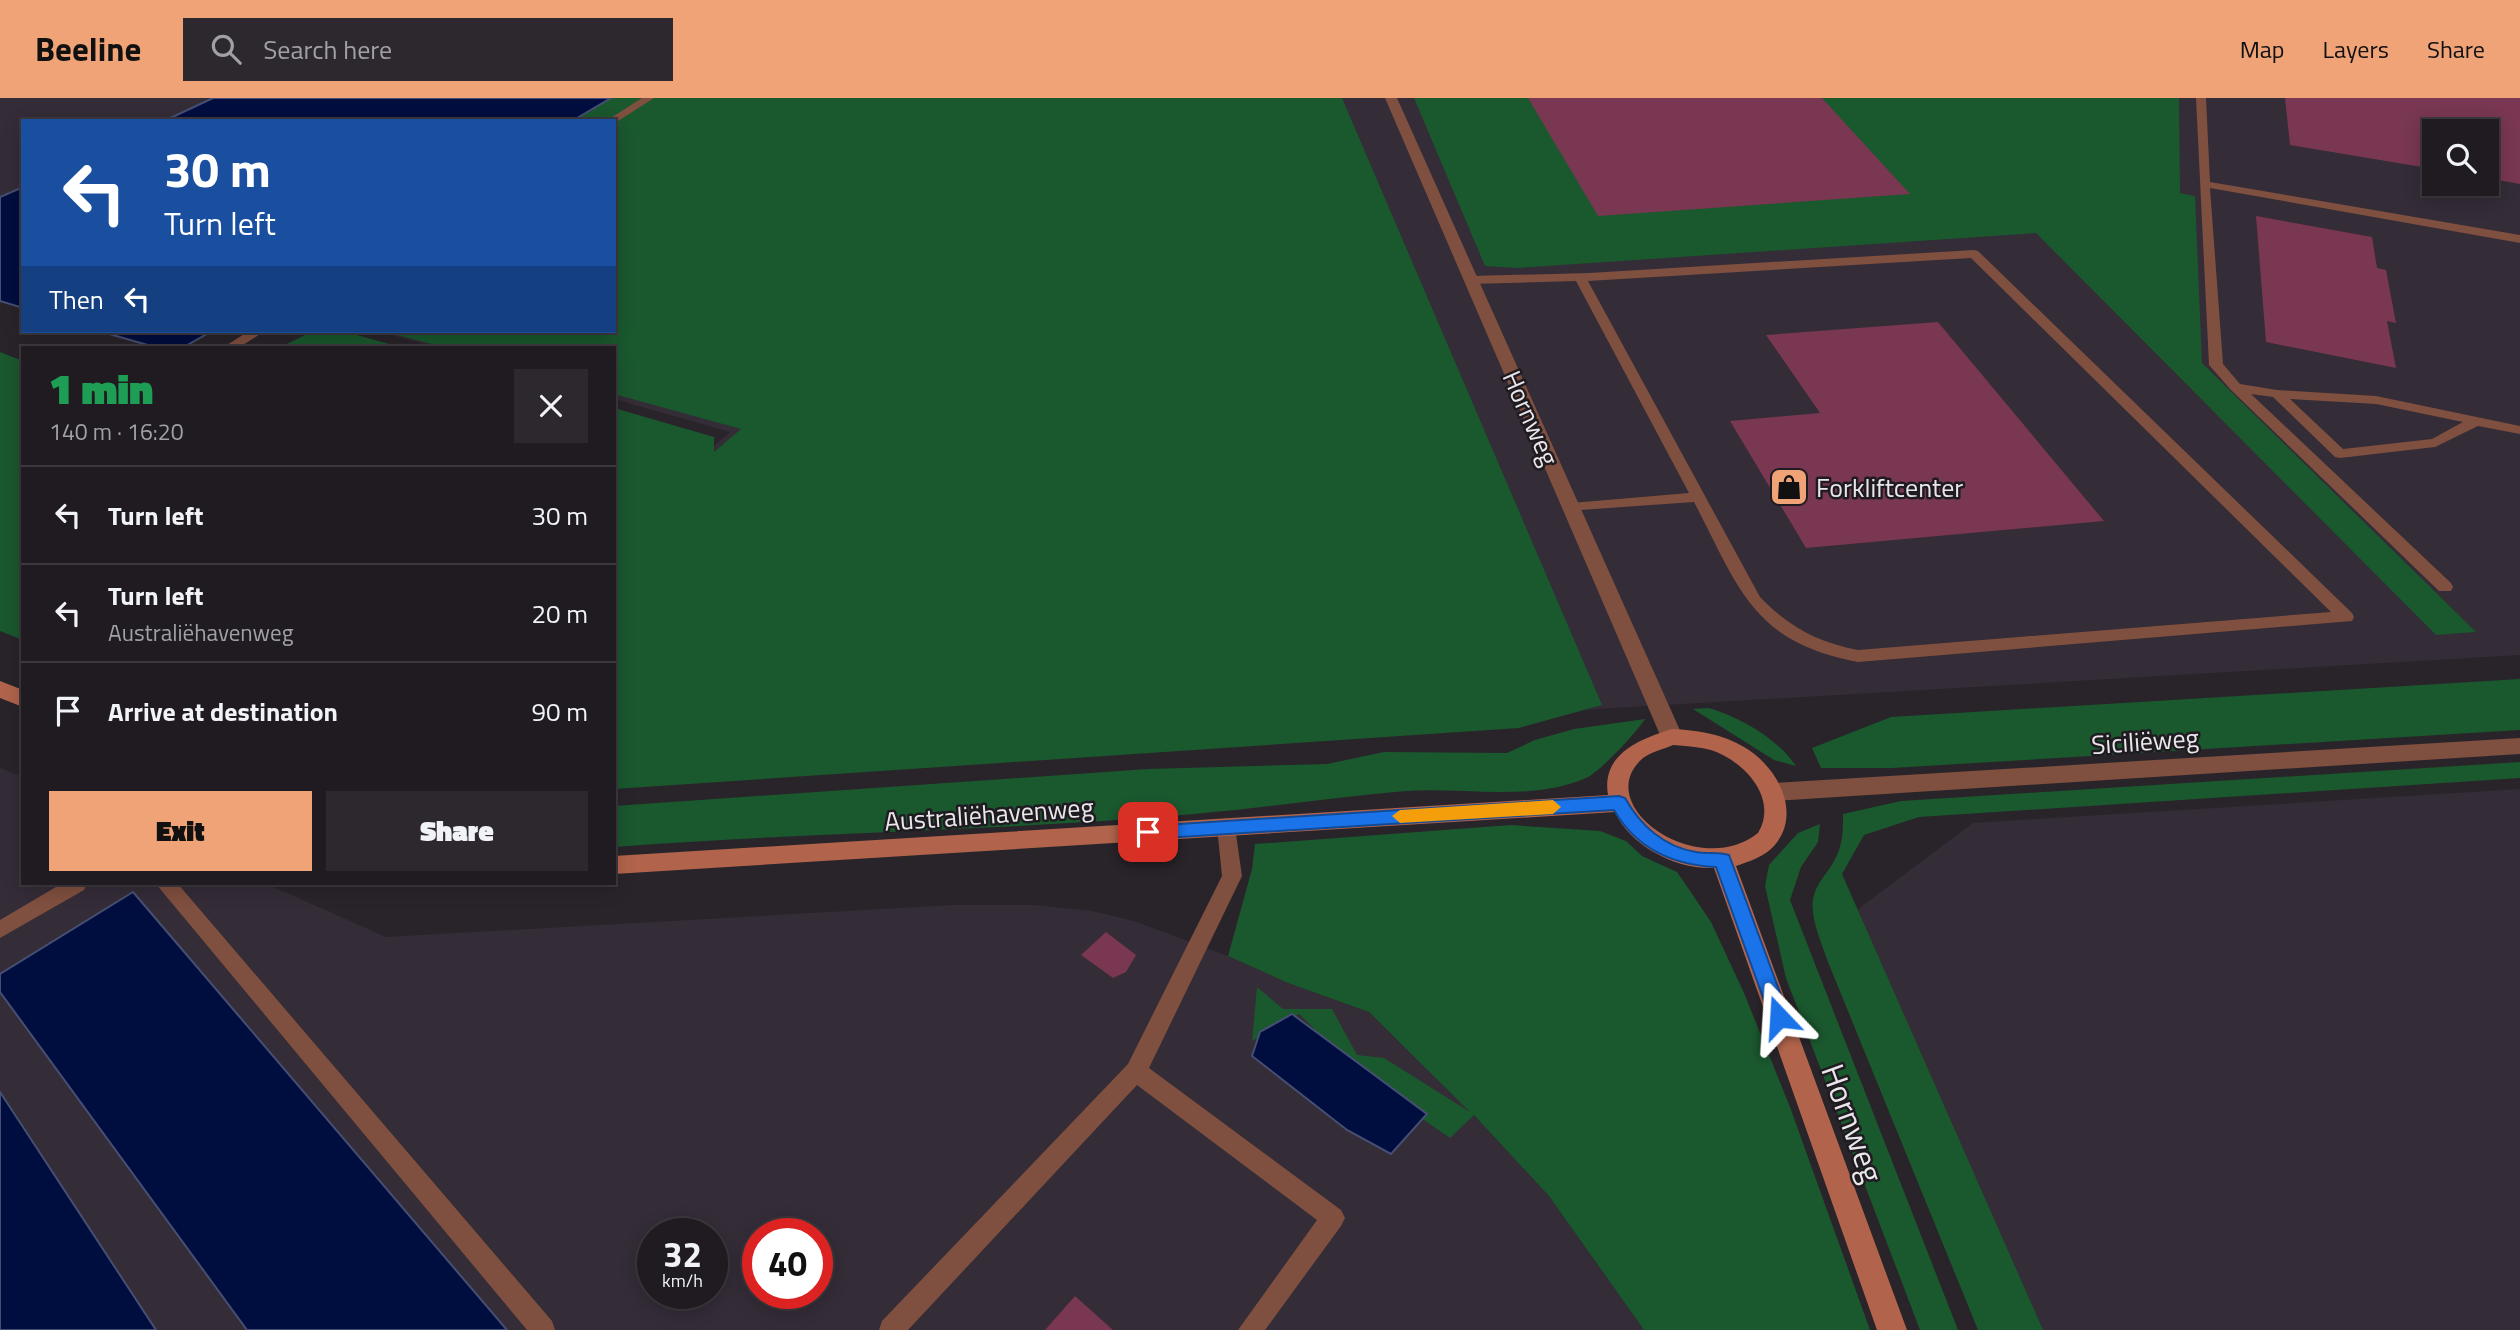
<!DOCTYPE html>
<meta charset="utf-8">
<style>
body{margin:0;font-family:"Titillium Web",sans-serif;background:#2c282d;color:#f1f3f6;height:100vh;display:flex;flex-direction:column;font-size:26px;white-space:nowrap}
*{box-sizing:border-box;margin:0}
p{font-size:23px;color:#a1a1a5}
.icon{flex:none;width:38px;height:38px;fill:none;stroke:currentColor;stroke-width:2;stroke-linecap:round;stroke-linejoin:round}
.map{position:relative;flex:1;overflow:hidden}
.details{position:absolute;left:21px;top:248px;width:595px;height:539px;display:flex;flex-direction:column;background:#1f1b20;border-radius:0px;box-shadow:0 4px 18px #0003,0 0 0 2px #3c393e}
.details>*{flex:none}
.guide{position:absolute;left:21px;top:21px;width:595px;height:214px;border-radius:0px;box-shadow:0 4px 18px #0003,0 0 0 2px #3c393e;background:#1a4fa0;color:#fff;overflow:hidden}
.buttons{position:absolute;left:2422px;top:21px;display:grid;gap:14px}
.buttons a{display:grid;place-items:center;width:77px;height:77px;border-radius:0px;background:#1f1b20;box-shadow:0 4px 18px #0003,0 0 0 2px #3c393e;font-size:35px}
.speed{position:absolute;left:637px;top:1120px;display:flex;gap:14px;font-size:35px;font-weight:700;text-align:center}
.speed>*{display:grid;place-content:center;width:91px;height:91px;border-radius:50%;background:#1f1b20;box-shadow:0 4px 18px #0003,0 0 0 2px #3c393e;line-height:1}
.speed small{font-size:18px;font-weight:400}
.speed .limit{border:10px solid #d22;background:#fff;color:#111}
.pin{position:absolute;display:grid;place-items:center;width:60px;height:60px;color:#fff;margin:-30px;border-radius:14px;box-shadow:0 4px 10px #0006}
.me{position:absolute;width:77px;margin:-38px;rotate:340deg;stroke-linejoin:round;filter:drop-shadow(0 0 5px #0008)}
.turn{display:flex;align-items:center;gap:24px;height:147px;padding:0 28px;font-size:32px}
.turn .icon{width:91px;height:91px;stroke-width:2.5}
.turn b{display:block;font-size:49px;line-height:60px}
.then{display:flex;align-items:center;height:66px;padding:0 28px;background:#0003;gap:14px;font-size:26px}
.round{display:grid;place-items:center;flex:none;width:74px;height:74px;border-radius:0px;background:#2c282d}
.summary{display:flex;align-items:center;justify-content:space-between;height:119px;padding:0 28px}
h1{font-size:42px;font-weight:800;line-height:52px;color:#1e9e55}
.action{display:flex;gap:14px;margin-top:auto;padding:14px 28px}
.action a{flex:1;height:80px;border-radius:0px;background:#efa377;color:#111;font-size:28px;font-weight:800;line-height:80px;text-align:center}
.action a+a{background:#2c282d;color:#f1f3f6}
ul{padding:0;list-style:none}
li{display:flex;align-items:center;gap:21px;height:98px;padding:0 28px;border-top:2px solid #3c393e}
li div{flex:1}
li b{display:block;font-size:26px}
li em{font-style:normal}
header{display:flex;align-items:center;gap:42px;box-sizing:border-box;height:98px;padding:0 35px;background:#efa377;color:#111}
header strong{font-size:33px}
nav{display:flex;gap:38px;margin-inline-start:auto;font-size:24px}
.search{width:490px;height:63px;background:#2c282d;display:flex;align-items:center;gap:18px;box-sizing:border-box;padding:0 24px;border-radius:0px;color:#a1a1a5;font-size:26px}
.map>svg:first-child{display:block}
.built{fill:#342c37;fill-rule:evenodd}
.green{fill:#1a582e}
.water{fill:#000e3f;stroke:#464f73;stroke-width:2}
.building{fill:#793751}
.lines{fill:none;stroke-linecap:round;stroke-linejoin:round}
.lane{fill:#7f4f3f;fill-rule:evenodd}
.street{fill:#7f4f3f;fill-rule:evenodd}
.secondary{fill:#b1644b;fill-rule:evenodd}
.route{fill:#1a73e8;stroke:#114b97;stroke-width:2}
.slow{fill:#f59e0b}
.labels{text-anchor:middle;dominant-baseline:central;stroke-width:5;stroke-linejoin:round;paint-order:stroke}
.street-label{font-size:26px;fill:#eae7eb;stroke:#1f1b21}
.poi-label{font-size:26px;fill:#eae7eb;stroke:#1f1b21;text-anchor:start}
.near-street-label{font-size:32px;fill:#eae7eb;stroke:#1f1b21}
</style>
<header>
<strong>Beeline</strong>
<div class="search"><svg class="icon" aria-label="search" viewBox="0 0 24 24"><circle cx="10" cy="10" r="6"/><path d="M15 15l6 6"/></svg>Search here</div>
<nav><a>Map</a><a>Layers</a><a>Share</a></nav>
</header>
<div class="map">
<svg width="2520" height="1232" viewBox="0 0 2520 1232">
<rect width="100%" height="100%" fill="#29242a"/>
<path class="built" d="M 0,0 L 247,0 L 199,23 L 23,23 L 23,106 L 0,117 Z
M 611,0 L 2520,0 L 2520,557 L 1016,645 L 614,436 L 730,334 L 614,301 L 614,250 L 438,250 L 377,233 L 614,233 L 614,23 L 572,23 ZM 2434,33 L 2487,33 L 2487,86 L 2434,86 Z
M 0,670 L 23,679 L 23,786 L 267,786 L 386,839 L 954,807 L 1034,807 L 1092,813 L 1134,823 L 1228,858 L 1288,885 L 1369,914 L 1483,1026 L 1549,1098 L 1644,1232 L 0,1232 ZM 653,1136 L 712,1136 L 712,1195 L 653,1195 ZM 758,1136 L 817,1136 L 817,1195 L 758,1195 Z
M 2520,691 L 2520,1232 L 2011,1232 L 1837,827 L 1973,725 Z"/>
<path class="green" d="M 611,0 L 1342,0 L 1602,607 L 1519,630 L 614,691 L 614,310 L 714,339 L 714,354 L 741,331 L 614,296 L 614,250 L 447,250 L 382,233 L 614,233 L 614,23 L 572,23 Z
M 1414,0 L 2179,0 L 2180,95 L 2195,98 L 2202,265 L 2476,534 L 2436,537 L 2036,135 L 1518,170 L 1485,168 Z
M 313,233 L 342,233 L 404,250 L 279,250 Z
M 0,254 L 23,263 L 23,542 L 0,533 Z
M 2520,581 L 2520,632 L 1892,670 L 1821,670 L 1812,650 L 1891,619 Z
M 1709,610 C 1740,619 1778,641 1796,668 L 1774,662 L 1693,611 Z
M 1645,621 C 1636,635 1600,674 1586,680 C 1531,704 1463,689 1406,693 C 1335,699 1265,710 1194,716 C 1001,733 807,734 614,749 L 614,708 L 1148,671 L 1327,666 L 1384,654 L 1507,655 L 1535,642 L 1574,631 Z
M 2520,664 L 2520,680 L 1919,719 L 1864,737 L 1842,776 L 2043,1232 L 1978,1232 L 1828,864 C 1822,846 1810,820 1813,801 C 1816,785 1827,776 1834,763 C 1843,748 1843,733 1843,716 L 1901,703 Z
M 1820,726 L 1818,744 L 1801,769 L 1790,802 L 1958,1232 L 1920,1232 L 1786,880 L 1765,788 L 1769,767 L 1798,735 Z
M 1511,727 L 1600,733 L 1626,743 L 1642,758 L 1677,774 L 1684,784 L 1711,824 L 1744,895 L 1790,1009 L 1870,1232 L 1644,1232 L 1549,1098 L 1474,1017 L 1450,1040 L 1365,981 L 1299,916 L 1252,943 L 1257,889 L 1283,911 L 1332,911 L 1357,957 L 1384,960 L 1470,1014 L 1369,914 L 1288,885 L 1228,858 L 1252,771 L 1255,746 Z"/>
<path class="water" d="M 213,0 L 611,0 L 572,23 L 164,23 Z
M 23,89 L 23,210 L 0,203 L 0,99 Z
M 99,233 L 212,233 L 182,250 L 158,250 Z
M 133,794 L 507,1232 L 247,1232 L 0,894 L 0,876 Z
M 1292,916 L 1427,1016 L 1391,1056 L 1347,1032 L 1252,958 L 1260,934 Z
M 0,994 L 156,1232 L 0,1232 Z"/>
<path class="building" d="M 1528,0 L 1822,0 L 1910,96 L 1598,118 Z
M 2285,0 L 2520,0 L 2520,86 L 2487,80 L 2487,33 L 2434,33 L 2434,71 L 2290,47 Z
M 2256,118 L 2372,139 L 2377,170 L 2386,172 L 2396,225 L 2387,223 L 2396,270 L 2266,244 Z
M 1938,224 L 2104,423 L 1806,450 L 1730,323 L 1820,315 L 1766,237 Z
M 1106,834 L 1136,857 L 1126,874 L 1113,880 L 1081,857 Z
M 1075,1198 L 1113,1232 L 1045,1232 Z"/>
<g class="lines">
<path class="lane" d="M 642,0 L 654,0 L 615,25 L 614,23 L 606,23 Z
M 2196,0 L 2206,0 L 2210,84 L 2520,137 L 2520,145 L 2210,90 L 2223,266 L 2240,286 L 2277,292 L 2376,298 L 2520,328 L 2520,336 L 2478,328 L 2435,349 L 2340,360 L 2335,359 L 2273,299 L 2251,296 L 2451,485 L 2453,489 L 2451,493 L 2439,493 L 2231,292 L 2209,267 ZM 2290,301 L 2376,306 L 2463,324 L 2432,341 L 2343,351 Z
M 1974,152 L 1978,153 L 2352,515 L 2354,519 L 2352,523 L 1858,564 C 1752,544 1739,490 1694,404 L 1566,413 L 1563,410 L 1566,407 L 1571,405 L 1689,395 L 1576,183 L 1471,186 L 1465,182 L 1471,178 L 1589,175 ZM 1971,160 L 2331,514 L 1858,552 C 1817,544 1789,529 1760,499 L 1588,183 Z
M 249,233 L 265,233 L 238,250 L 222,250 Z
M 1226,722 L 1233,724 L 1235,729 L 1242,778 L 1149,970 L 1341,1112 L 1345,1120 L 1341,1128 L 1265,1232 L 1238,1232 L 1317,1122 L 1137,987 L 908,1232 L 879,1232 L 882,1223 L 1128,966 L 1222,778 L 1217,729 L 1219,724 Z
M 61,786 L 87,786 L 84,792 L 0,840 L 0,822 Z
M 156,786 L 178,786 L 552,1223 L 555,1232 L 527,1232 Z"/>
<path class="street" d="M 1385,0 L 1397,0 L 1683,639 L 1680,645 L 1664,645 L 1661,639 Z
M 2520,640 L 2520,656 L 1773,703 L 1765,700 L 1762,694 L 1765,688 L 1773,685 Z"/>
<path class="secondary" d="M 0,583 L 23,592 L 23,609 L 0,600 Z
M 1672,631 C 1697,632 1722,636 1744,649 C 1777,668 1803,715 1774,748 C 1764,759 1750,763 1736,768 L 1907,1232 L 1877,1232 L 1714,770 C 1677,772 1630,748 1615,714 L 614,776 L 614,758 L 1608,697 C 1601,656 1640,641 1672,631 ZM 1673,647 C 1686,648 1699,649 1711,652 C 1744,663 1779,700 1758,735 C 1698,783 1589,707 1643,660 C 1651,654 1664,651 1673,647 Z"/>
</g>
<path class="route" d="M 1619,698 L 1625,700 C 1640,727 1664,749 1696,754 C 1707,756 1718,754 1729,757 L 1789,919 L 1786,925 L 1779,928 L 1772,925 L 1770,919 L 1716,769 C 1673,767 1636,750 1614,712 L 1148,741 L 1139,734 L 1148,728 Z"/>
<path class="slow" d="M 1553,702 L 1561,709 L 1553,716 L 1400,725 L 1392,718 L 1400,712 Z"/>
<defs>
<symbol id="shop-square" viewBox="-11 -11 22 22"><rect x="-9" y="-9" width="18" height="18" rx="4" fill="#efa377" stroke="#1f1b21"/><path d="M-5-2.5h2.3a2.7 3.5 0 0 1 5.4 0H5L5.5 6h-11ZM-1.5-2.5h3a1.5 2.3 0 0 0-3 0Z" fill="#111"/></symbol>
</defs>
<g fill-rule="evenodd">
<use href="#shop-square" x="1767" y="367" width="44" height="44"/>
</g>
<g class="labels">
<g class="street-label">
<text transform="translate(1531 320) rotate(66)">Hornweg</text>
<text transform="translate(2145 643) rotate(-4)">Siciliëweg</text>
<text transform="translate(989 716) rotate(-4)">Australiëhavenweg</text>
</g>
<g class="poi-label">
<text x="1816" y="389">Forkliftcenter</text>
</g>
<g class="near-street-label">
<text transform="translate(1853 1025) rotate(70)">Hornweg</text>
</g>
</g>
</svg>
<div class="buttons">
<a><svg class="icon" aria-label="search" viewBox="0 0 24 24"><circle cx="10" cy="10" r="6"/><path d="M15 15l6 6"/></svg></a>
</div>
<div class="speed"><div>32<small>km/h</small></div><div class="limit">40</div></div>
<div class="pin" style="left:1148px;top:734px;background:#d93025"><svg class="icon" aria-label="arrive" viewBox="0 0 24 24"><path d="M6 21V4h12l-3 4 3 4H6"/></svg></div>
<svg class="me" style="left:1779px;top:919px" viewBox="-20 -20 40 40"><path d="M0-17L14 15 0 8-14 15z" fill="#1a73e8" stroke="#fff" stroke-width="4"/></svg>
<div class="guide">
<div class="turn"><svg class="icon" aria-label="left" viewBox="0 0 24 24"><path d="M17 20v-9H6M10 6l-5 5 5 5"/></svg><div><b>30 m</b>Turn left</div></div>
<div class="then">Then<svg class="icon" aria-label="left" viewBox="0 0 24 24"><path d="M17 20v-9H6M10 6l-5 5 5 5"/></svg></div>
</div>
<section class="details">
<div class="summary"><div><h1>1 min</h1><p>140 m · 16:20</p></div><a class="round"><svg class="icon" aria-label="close" viewBox="0 0 24 24"><path d="M6 6l12 12M18 6L6 18"/></svg></a></div>
<ul>
<li><svg class="icon" aria-label="left" viewBox="0 0 24 24"><path d="M17 20v-9H6M10 6l-5 5 5 5"/></svg><div><b>Turn left</b></div><em>30 m</em></li>
<li><svg class="icon" aria-label="left" viewBox="0 0 24 24"><path d="M17 20v-9H6M10 6l-5 5 5 5"/></svg><div><b>Turn left</b><p>Australiëhavenweg</p></div><em>20 m</em></li>
<li><svg class="icon" aria-label="arrive" viewBox="0 0 24 24"><path d="M6 21V4h12l-3 4 3 4H6"/></svg><div><b>Arrive at destination</b></div><em>90 m</em></li>
</ul>
<div class="action"><a>Exit</a><a>Share</a></div>
</section>
</div>
